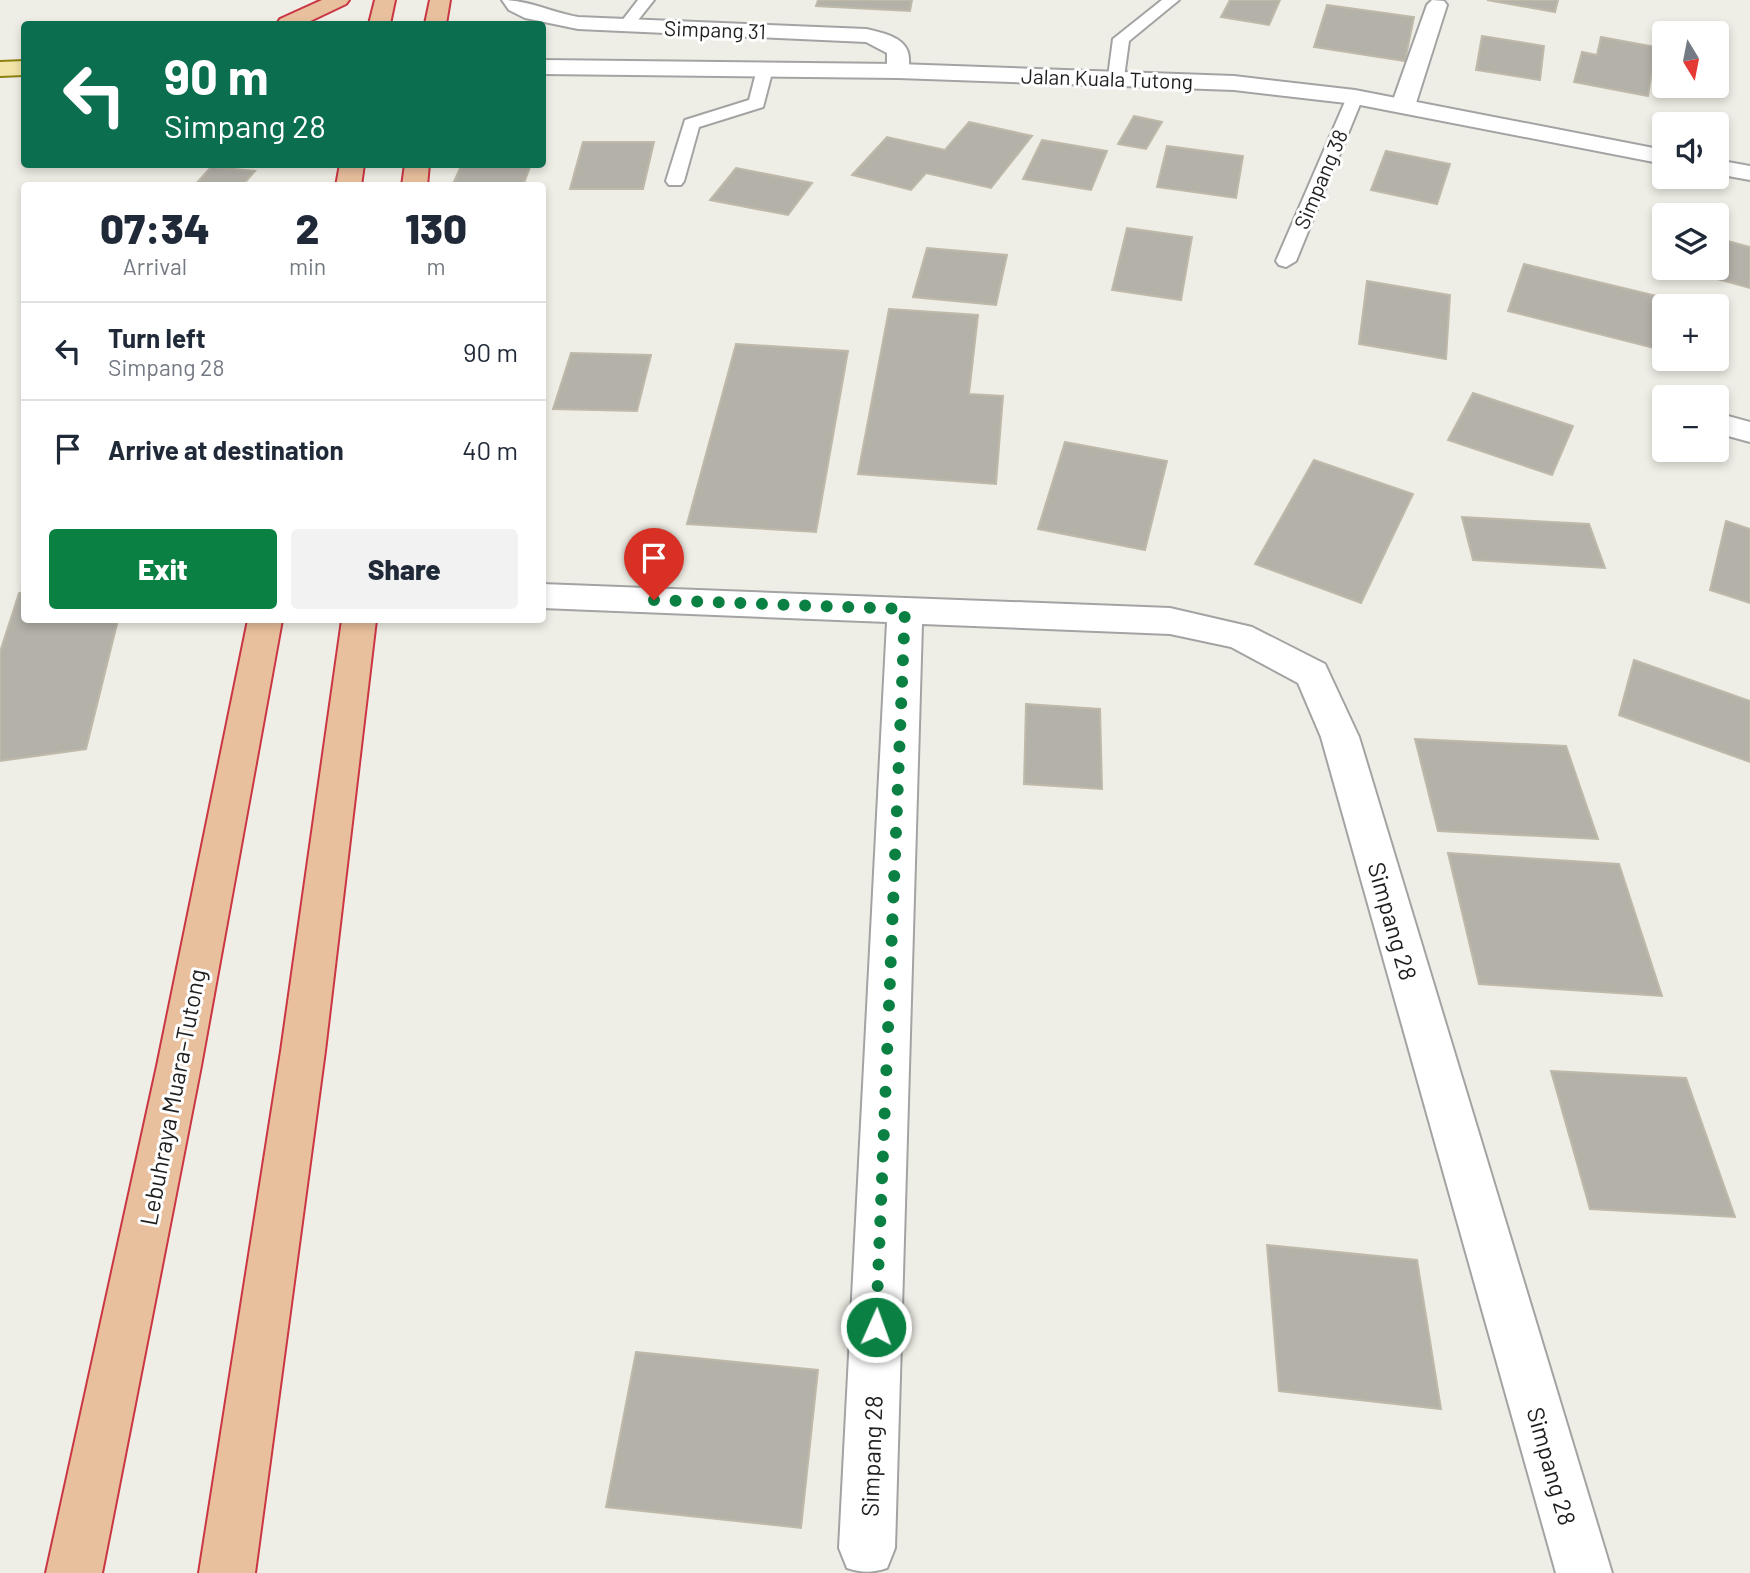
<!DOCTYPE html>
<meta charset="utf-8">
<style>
body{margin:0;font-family:Barlow,sans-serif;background:#f2f2f3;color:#1f2937;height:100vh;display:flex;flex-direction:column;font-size:26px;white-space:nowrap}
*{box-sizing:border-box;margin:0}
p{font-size:23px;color:#747a83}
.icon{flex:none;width:38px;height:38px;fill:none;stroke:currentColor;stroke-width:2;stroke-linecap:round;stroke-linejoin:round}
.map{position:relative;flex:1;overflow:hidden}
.details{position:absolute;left:21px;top:182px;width:525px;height:441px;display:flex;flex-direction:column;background:#fff;border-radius:7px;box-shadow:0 4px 10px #0003}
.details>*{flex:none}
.guide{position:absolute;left:21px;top:21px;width:525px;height:147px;border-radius:7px;box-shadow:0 4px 10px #0003;background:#0b6e4f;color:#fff;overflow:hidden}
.needle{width:46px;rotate:170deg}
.tools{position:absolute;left:1652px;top:21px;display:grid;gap:14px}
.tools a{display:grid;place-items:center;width:77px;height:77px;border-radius:7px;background:#fff;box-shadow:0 4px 10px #0003;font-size:35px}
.pin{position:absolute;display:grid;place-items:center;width:60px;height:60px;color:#fff;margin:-72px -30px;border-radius:50% 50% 50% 0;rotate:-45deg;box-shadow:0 0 7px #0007}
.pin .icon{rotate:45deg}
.me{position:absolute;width:77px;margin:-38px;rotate:2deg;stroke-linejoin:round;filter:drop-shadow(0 0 5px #0008)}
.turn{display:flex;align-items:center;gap:24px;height:147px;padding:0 28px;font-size:32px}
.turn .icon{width:91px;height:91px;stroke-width:2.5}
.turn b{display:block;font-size:49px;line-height:60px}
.eta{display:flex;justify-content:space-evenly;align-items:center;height:119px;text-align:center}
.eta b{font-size:42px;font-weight:800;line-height:49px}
.action{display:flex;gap:14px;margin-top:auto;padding:14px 28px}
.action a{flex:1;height:80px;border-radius:7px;background:#0b8043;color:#fff;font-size:28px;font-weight:800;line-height:80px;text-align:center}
.action a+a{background:#f2f2f3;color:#1f2937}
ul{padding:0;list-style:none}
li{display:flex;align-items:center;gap:21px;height:98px;padding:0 28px;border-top:2px solid #e0e1e3}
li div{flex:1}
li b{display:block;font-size:26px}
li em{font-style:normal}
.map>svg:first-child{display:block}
.building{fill:#b4b1a9;stroke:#bfb9aa;stroke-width:2}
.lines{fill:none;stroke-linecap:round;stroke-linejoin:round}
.service-casing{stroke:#a3a3a3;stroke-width:4}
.minor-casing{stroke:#a3a3a3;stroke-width:4}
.tertiary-casing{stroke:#a3a3a3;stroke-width:4}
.primary-casing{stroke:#8c820e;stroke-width:4}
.trunk-casing{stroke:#ca3643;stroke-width:4}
.service{fill:#fff;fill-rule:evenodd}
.minor{fill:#fff;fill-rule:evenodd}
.tertiary{fill:#fff;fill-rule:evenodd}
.primary{fill:#f3e5a7;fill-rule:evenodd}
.trunk{fill:#e9c09e;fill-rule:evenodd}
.route{stroke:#0b8043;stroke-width:12;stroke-dasharray:0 21.6}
.labels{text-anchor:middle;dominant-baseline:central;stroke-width:6;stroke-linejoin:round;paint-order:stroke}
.far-street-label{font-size:21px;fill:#1f1f1f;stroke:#fff}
.street-label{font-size:24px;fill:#1f1f1f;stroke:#fff}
</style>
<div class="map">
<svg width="1750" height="1573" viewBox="0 0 1750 1573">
<rect width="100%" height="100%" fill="#efeee6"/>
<path class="building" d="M 818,0 L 912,0 L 910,11 L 816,6 Z
M 1230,0 L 1280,0 L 1269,25 L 1221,17 Z
M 1487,0 L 1558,0 L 1555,12 Z
M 1327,5 L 1414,17 L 1405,61 L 1314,47 Z
M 1482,36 L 1544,46 L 1540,80 L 1476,70 Z
M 1601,37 L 1656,47 L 1648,96 L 1574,82 L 1582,52 L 1597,55 Z
M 1134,116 L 1162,122 L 1146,149 L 1118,144 Z
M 969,122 L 1032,136 L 991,188 L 926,173 L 911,190 L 852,175 L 887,137 L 945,150 Z
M 1042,140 L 1107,151 L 1091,190 L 1023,179 Z
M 583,142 L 654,142 L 643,189 L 570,189 Z
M 1167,146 L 1243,156 L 1236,198 L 1157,187 Z
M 1386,151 L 1450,164 L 1437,204 L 1371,190 Z
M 462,164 L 531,164 L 523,186 L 452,186 Z
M 211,167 L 255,171 L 242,186 L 194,186 Z
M 736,168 L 812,183 L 788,215 L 710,200 Z
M 1127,228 L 1192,237 L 1181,300 L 1112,290 Z
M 1720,239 L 1750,247 L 1750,288 L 1707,276 L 1710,268 L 1717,268 Z
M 927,248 L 1007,255 L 996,305 L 913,297 Z
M 1524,264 L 1669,299 L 1667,306 L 1664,306 L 1658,349 L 1508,311 Z
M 1367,281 L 1450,295 L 1446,359 L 1359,344 Z
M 889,309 L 978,315 L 969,394 L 1003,396 L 996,484 L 858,474 Z
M 736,344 L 848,351 L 816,532 L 687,524 Z
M 571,353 L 651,355 L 637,411 L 553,409 Z
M 1473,393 L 1573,426 L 1552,475 L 1448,440 Z
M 1065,442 L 1167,461 L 1145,550 L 1038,529 Z
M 1314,460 L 1413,494 L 1361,603 L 1255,564 Z
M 1462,517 L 1589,524 L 1605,568 L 1473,560 Z
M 1726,521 L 1750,529 L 1750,603 L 1710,590 Z
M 24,592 L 24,620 L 118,620 L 86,749 L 0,761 L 0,652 L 19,593 Z
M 1634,660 L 1750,701 L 1750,762 L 1619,715 Z
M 1026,704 L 1100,709 L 1102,789 L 1024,784 Z
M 1415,739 L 1566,746 L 1598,839 L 1438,831 Z
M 1448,853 L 1619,864 L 1662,996 L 1479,984 Z
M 1551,1071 L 1686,1078 L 1735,1217 L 1590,1209 Z
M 1267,1245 L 1417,1260 L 1441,1409 L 1279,1391 Z
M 636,1352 L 818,1370 L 801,1528 L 606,1507 Z"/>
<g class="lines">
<defs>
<path id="service" d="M 638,0 L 654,0 L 631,29 L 621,29 L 618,26 Z
M 1162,0 L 1179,0 L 1129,41 L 1124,77 L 1116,82 L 1110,80 L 1108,77 L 1113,39 Z
M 765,64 L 773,69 L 763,107 L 699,127 L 684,181 L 681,185 L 669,185 L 666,181 L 685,120 L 749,100 L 757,69 Z
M 1355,92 L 1363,97 L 1296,261 L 1286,267 L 1279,265 L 1276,261 L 1347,97 Z"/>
<path id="minor" d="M 502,0 C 528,0 551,12 578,17 L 866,29 C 884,33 909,38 909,59 C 909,66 910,70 906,76 L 890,76 L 887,71 L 887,53 L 866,42 L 578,29 L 525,18 L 509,10 Z
M 1432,0 L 1444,1 L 1447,5 L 1415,106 L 1411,111 L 1395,111 L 1391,106 L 1427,5 Z
M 1717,413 L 1750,422 L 1750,442 L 1717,433 Z
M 542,584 L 1170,608 L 1252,627 L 1325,664 L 1359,737 L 1612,1573 L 1556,1573 L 1321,737 L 1298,683 L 1231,647 L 1170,634 L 922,624 L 895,1548 L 887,1568 C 872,1573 862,1573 847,1568 L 839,1548 L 887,622 L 542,608 Z"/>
<path id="tertiary" d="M 542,60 L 898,64 L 1234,76 L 1355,90 L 1664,150 L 1664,164 L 1355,104 L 1234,90 L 898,78 L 542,74 Z
M 1717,160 L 1750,166 L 1750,180 L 1717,174 Z"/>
<path id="primary" d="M 24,61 L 24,75 L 0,76 L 0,62 Z"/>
<path id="trunk" d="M 322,0 L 349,0 L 346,4 L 304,24 L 277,24 L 280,19 Z
M 375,0 L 395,0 L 390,24 L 369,24 Z
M 430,0 L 450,0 L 446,24 L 425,24 Z
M 340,164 L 364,164 L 361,186 L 336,186 Z
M 405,164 L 429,164 L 427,186 L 402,186 Z
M 248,620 L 282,620 L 201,1066 L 102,1573 L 46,1573 L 157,1066 Z
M 342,620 L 376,620 L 325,1051 L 255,1573 L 199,1573 L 281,1051 Z"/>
</defs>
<use href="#service" class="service-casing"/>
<use href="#minor" class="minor-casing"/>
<use href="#tertiary" class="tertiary-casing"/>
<use href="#primary" class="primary-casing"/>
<use href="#trunk" class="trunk-casing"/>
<use href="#service" class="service"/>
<use href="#minor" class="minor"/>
<use href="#tertiary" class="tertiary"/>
<use href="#primary" class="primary"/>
<use href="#trunk" class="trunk"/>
</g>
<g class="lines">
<path class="route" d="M 654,600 L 905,609 L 876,1327"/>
</g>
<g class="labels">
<g class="far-street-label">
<text transform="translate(715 29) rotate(2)">Simpang 31</text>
<text transform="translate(1107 78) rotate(2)">Jalan Kuala Tutong</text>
<text transform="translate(1320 179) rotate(-67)">Simpang 38</text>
</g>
<g class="street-label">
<text transform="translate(1393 921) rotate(74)">Simpang 28</text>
<text transform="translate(172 1097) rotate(-79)">Lebuhraya Muara–Tutong</text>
<text transform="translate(871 1456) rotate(-88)">Simpang 28</text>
<text transform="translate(1552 1466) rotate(74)">Simpang 28</text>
</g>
</g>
</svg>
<div class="tools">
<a><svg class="needle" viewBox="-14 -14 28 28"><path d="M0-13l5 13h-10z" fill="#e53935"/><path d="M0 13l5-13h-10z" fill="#747a83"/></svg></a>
<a><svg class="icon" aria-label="sound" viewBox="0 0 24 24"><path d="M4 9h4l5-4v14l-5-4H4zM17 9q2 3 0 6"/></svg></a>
<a><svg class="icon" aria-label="layers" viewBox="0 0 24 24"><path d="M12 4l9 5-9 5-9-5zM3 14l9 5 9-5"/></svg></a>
<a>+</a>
<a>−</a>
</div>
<div class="pin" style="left:654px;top:600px;background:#d93025"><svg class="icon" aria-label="arrive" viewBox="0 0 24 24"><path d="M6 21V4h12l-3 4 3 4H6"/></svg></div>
<svg class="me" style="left:876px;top:1327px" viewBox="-20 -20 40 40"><circle r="17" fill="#0b8043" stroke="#fff" stroke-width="3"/><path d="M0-11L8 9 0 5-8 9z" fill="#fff"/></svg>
<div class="guide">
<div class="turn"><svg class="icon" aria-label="left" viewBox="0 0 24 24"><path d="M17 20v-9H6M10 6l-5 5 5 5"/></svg><div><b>90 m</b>Simpang 28</div></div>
</div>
<section class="details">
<div class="eta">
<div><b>07:34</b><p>Arrival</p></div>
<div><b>2</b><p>min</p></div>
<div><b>130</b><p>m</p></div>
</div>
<ul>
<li><svg class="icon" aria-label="left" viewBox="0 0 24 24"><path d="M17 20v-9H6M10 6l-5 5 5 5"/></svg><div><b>Turn left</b><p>Simpang 28</p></div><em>90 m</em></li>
<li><svg class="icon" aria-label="arrive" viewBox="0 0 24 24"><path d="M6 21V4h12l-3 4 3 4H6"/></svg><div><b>Arrive at destination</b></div><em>40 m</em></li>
</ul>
<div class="action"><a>Exit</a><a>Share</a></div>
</section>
</div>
